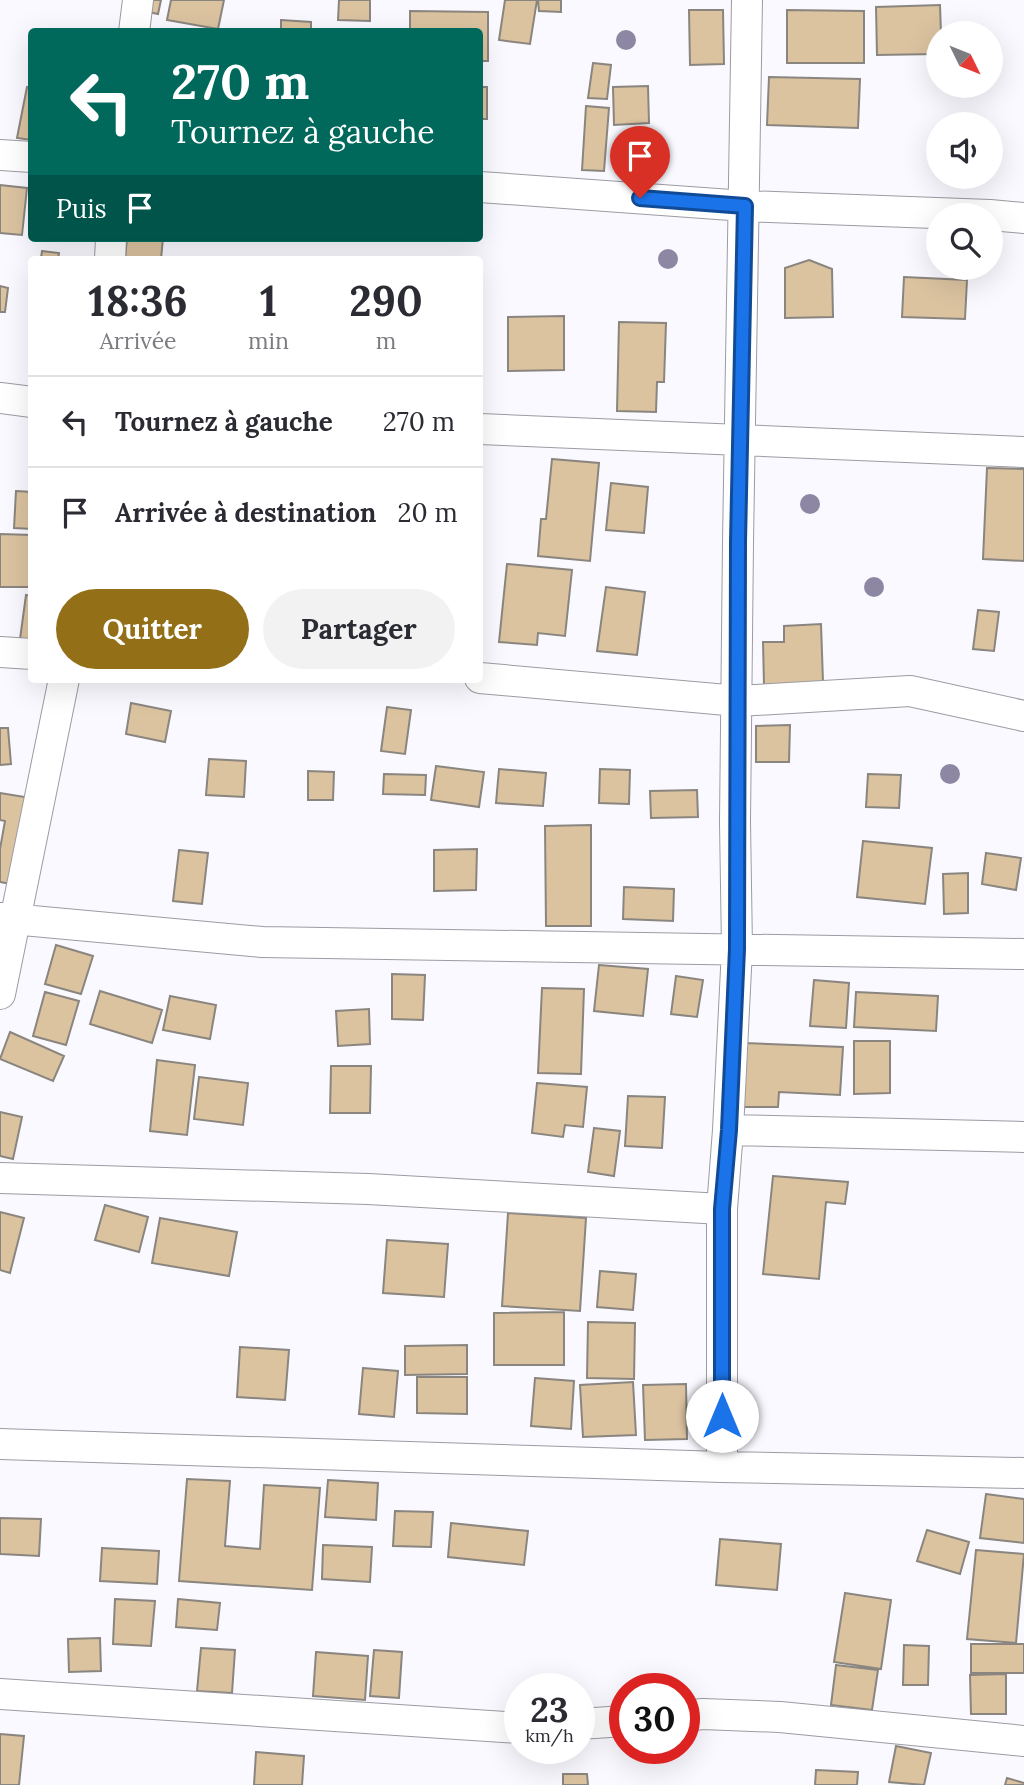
<!DOCTYPE html>
<html lang="fr">
<meta charset="utf-8">
<style>
body{margin:0;font-family:Lora,serif;background:#f2f2f3;color:#2b2b33;height:100vh;display:flex;flex-direction:column;font-size:26px;white-space:nowrap}
*{box-sizing:border-box;margin:0}
p{font-size:23px;color:#7c7c81}
.icon{flex:none;width:38px;height:38px;fill:none;stroke:currentColor;stroke-width:2;stroke-linecap:round;stroke-linejoin:round}
.map{position:relative;flex:1;overflow:hidden}
.panel{position:absolute;left:28px;top:256px;width:455px;height:427px;display:flex;flex-direction:column;background:#fff;border-radius:7px;box-shadow:0 7px 28px #0002}
.panel>*{flex:none}
.banner{position:absolute;left:28px;top:28px;width:455px;height:214px;border-radius:7px;box-shadow:0 7px 28px #0002;background:#00695c;color:#fff;overflow:hidden}
.needle{width:46px;rotate:133deg}
.fabs{position:absolute;left:926px;top:21px;display:grid;gap:14px}
.fabs a{display:grid;place-items:center;width:77px;height:77px;border-radius:50%;background:#fff;box-shadow:0 7px 28px #0002;font-size:35px}
.speed{position:absolute;left:504px;top:1673px;display:flex;gap:14px;font-size:35px;font-weight:700;text-align:center}
.speed>*{display:grid;place-content:center;width:91px;height:91px;border-radius:50%;background:#fff;box-shadow:0 7px 28px #0002;line-height:1}
.speed small{font-size:18px;font-weight:400}
.speed .limit{border:10px solid #d22;background:#fff;color:#111}
.pin{position:absolute;display:grid;place-items:center;width:60px;height:60px;color:#fff;margin:-72px -30px;border-radius:50% 50% 50% 0;rotate:-45deg;box-shadow:0 0 7px #0007}
.pin .icon{rotate:45deg}
.me{position:absolute;width:77px;margin:-38px;rotate:0deg;stroke-linejoin:round;filter:drop-shadow(0 0 5px #0008)}
.turn{display:flex;align-items:center;gap:24px;height:147px;padding:0 28px;font-size:32px}
.turn .icon{width:91px;height:91px;stroke-width:2.5}
.turn b{display:block;font-size:49px;line-height:60px}
.then{display:flex;align-items:center;height:66px;padding:0 28px;background:#0003;gap:14px;font-size:26px}
.eta{display:flex;justify-content:space-evenly;align-items:center;height:119px;text-align:center}
.eta b{font-size:42px;font-weight:700;line-height:49px}
.button{display:flex;gap:14px;margin-top:auto;padding:14px 28px}
.button a{flex:1;height:80px;border-radius:42px;background:#937017;color:#fff;font-size:28px;font-weight:700;line-height:80px;text-align:center}
.button a+a{background:#f2f2f3;color:#2b2b33}
ul{padding:0;list-style:none}
li{display:flex;align-items:center;gap:21px;height:91px;padding:0 28px;border-top:2px solid #e1e1e2}
li div{flex:1}
li b{display:block;font-size:26px}
li em{font-style:normal}
.map>svg:first-child{display:block}
.building{fill:#dbc3a0;stroke:#8a857e;stroke-width:2}
.lines{fill:none;stroke-linecap:round;stroke-linejoin:round}
.minor-casing{stroke:#9c9ba3;stroke-width:32}
.minor{stroke:#fff;stroke-width:30}
.tree{fill:#8d87a4}
.route-casing{stroke:#114b97;stroke-width:18}
.route{stroke:#1a73e8;stroke-width:12}
</style>
<div class="map">
<svg width="1024" height="1785" viewBox="0 0 1024 1785">
<rect width="100%" height="100%" fill="#faf9ff"/>
<path class="building" d="M 144,0 L 161,0 L 158,14 L 143,11 Z
M 171,0 L 224,0 L 218,29 L 167,20 Z
M 339,0 L 370,0 L 370,21 L 338,20 Z
M 505,0 L 537,0 L 530,44 L 499,40 Z
M 538,0 L 561,0 L 561,12 L 539,11 Z
M 940,5 L 941,33 L 938,33 L 938,54 L 877,55 L 876,7 Z
M 689,10 L 723,10 L 724,64 L 690,65 Z
M 787,10 L 864,11 L 864,63 L 787,63 Z
M 410,11 L 488,12 L 488,61 L 480,61 L 480,32 L 410,32 Z
M 281,20 L 311,22 L 311,32 L 281,32 Z
M 593,63 L 611,65 L 607,99 L 588,98 Z
M 769,77 L 860,79 L 858,128 L 767,125 Z
M 648,86 L 649,123 L 614,125 L 613,87 Z
M 27,87 L 32,88 L 32,140 L 17,138 Z
M 480,87 L 487,87 L 487,119 L 480,119 Z
M 586,106 L 609,108 L 604,171 L 582,170 Z
M 0,185 L 27,188 L 22,235 L 0,233 Z
M 127,238 L 163,238 L 161,259 L 125,259 Z
M 42,251 L 59,253 L 58,259 L 32,259 L 41,258 Z
M 809,260 L 832,269 L 833,317 L 785,318 L 785,268 Z
M 904,277 L 967,280 L 965,319 L 902,317 Z
M 0,286 L 8,288 L 5,312 L 0,312 Z
M 564,316 L 564,370 L 508,371 L 508,317 Z
M 619,322 L 666,323 L 664,382 L 657,382 L 656,412 L 617,411 Z
M 552,459 L 599,463 L 590,561 L 538,556 L 541,519 L 546,519 Z
M 987,468 L 1024,469 L 1024,561 L 983,559 Z
M 611,483 L 648,487 L 644,533 L 606,530 Z
M 16,491 L 32,492 L 32,529 L 14,528 Z
M 0,534 L 32,535 L 32,587 L 0,587 Z
M 507,564 L 572,570 L 565,636 L 538,633 L 537,645 L 499,642 Z
M 606,587 L 645,592 L 637,655 L 597,651 Z
M 26,595 L 32,596 L 32,640 L 20,639 Z
M 978,610 L 999,612 L 994,651 L 973,649 Z
M 821,624 L 823,682 L 764,685 L 763,642 L 784,642 L 784,626 Z
M 131,703 L 171,711 L 165,742 L 126,734 Z
M 387,707 L 411,710 L 405,754 L 381,751 Z
M 790,725 L 789,762 L 756,762 L 756,726 Z
M 0,728 L 8,728 L 11,764 L 0,765 Z
M 209,759 L 246,761 L 244,797 L 206,795 Z
M 436,766 L 484,772 L 479,807 L 431,800 Z
M 499,769 L 546,773 L 543,806 L 496,803 Z
M 600,769 L 630,770 L 629,804 L 599,803 Z
M 308,771 L 334,772 L 333,800 L 308,800 Z
M 384,774 L 426,775 L 425,795 L 383,794 Z
M 868,774 L 901,775 L 899,808 L 866,807 Z
M 697,790 L 698,817 L 651,818 L 650,791 Z
M 0,793 L 31,798 L 17,885 L 0,882 L 0,849 L 5,821 L 0,820 Z
M 591,825 L 591,926 L 546,926 L 545,826 Z
M 863,841 L 932,848 L 925,904 L 857,897 Z
M 477,849 L 476,890 L 434,891 L 434,850 Z
M 179,850 L 208,853 L 202,904 L 173,901 Z
M 986,853 L 1021,858 L 1016,890 L 982,884 Z
M 968,873 L 968,913 L 944,914 L 943,874 Z
M 624,887 L 674,889 L 673,921 L 623,919 Z
M 56,945 L 93,956 L 81,994 L 45,984 Z
M 599,965 L 648,969 L 643,1016 L 594,1011 Z
M 392,974 L 425,975 L 423,1020 L 392,1019 Z
M 676,976 L 703,980 L 697,1017 L 671,1014 Z
M 814,980 L 849,983 L 846,1028 L 810,1026 Z
M 542,988 L 584,989 L 581,1074 L 538,1073 Z
M 100,991 L 162,1010 L 152,1043 L 90,1024 Z
M 45,992 L 79,1001 L 66,1045 L 33,1036 Z
M 856,992 L 938,996 L 936,1031 L 854,1027 Z
M 170,996 L 216,1005 L 210,1039 L 163,1030 Z
M 369,1009 L 370,1044 L 338,1046 L 336,1011 Z
M 10,1032 L 64,1056 L 53,1081 L 0,1059 Z
M 854,1041 L 890,1041 L 890,1093 L 854,1094 Z
M 744,1043 L 843,1047 L 840,1095 L 779,1092 L 778,1107 L 741,1107 Z
M 157,1060 L 195,1065 L 187,1135 L 150,1131 Z
M 331,1066 L 371,1066 L 370,1113 L 330,1113 Z
M 199,1077 L 248,1083 L 243,1125 L 194,1119 Z
M 537,1083 L 587,1087 L 583,1127 L 565,1125 L 563,1137 L 532,1133 Z
M 628,1096 L 665,1097 L 662,1148 L 625,1146 Z
M 0,1112 L 22,1117 L 13,1159 L 0,1156 Z
M 594,1128 L 620,1131 L 614,1176 L 588,1172 Z
M 773,1176 L 848,1182 L 845,1204 L 826,1202 L 819,1279 L 763,1274 Z
M 105,1205 L 148,1217 L 139,1252 L 95,1240 Z
M 0,1212 L 24,1218 L 10,1273 L 0,1270 Z
M 508,1213 L 586,1218 L 580,1311 L 502,1306 Z
M 160,1218 L 237,1232 L 229,1276 L 152,1263 Z
M 387,1240 L 448,1244 L 444,1297 L 383,1293 Z
M 600,1271 L 636,1274 L 633,1310 L 597,1307 Z
M 564,1312 L 564,1365 L 494,1365 L 494,1313 Z
M 588,1322 L 635,1323 L 634,1379 L 587,1378 Z
M 467,1345 L 467,1374 L 405,1375 L 405,1346 Z
M 240,1347 L 289,1350 L 285,1400 L 237,1397 Z
M 363,1368 L 398,1371 L 394,1417 L 359,1414 Z
M 417,1377 L 467,1377 L 467,1414 L 417,1413 Z
M 535,1378 L 574,1381 L 571,1429 L 531,1426 Z
M 633,1382 L 636,1435 L 583,1437 L 580,1385 Z
M 686,1384 L 687,1439 L 645,1440 L 643,1385 Z
M 187,1479 L 230,1481 L 225,1546 L 260,1549 L 264,1485 L 320,1488 L 312,1590 L 179,1581 Z
M 328,1480 L 378,1483 L 376,1520 L 325,1517 Z
M 986,1494 L 1024,1499 L 1024,1543 L 980,1538 Z
M 395,1511 L 433,1512 L 431,1547 L 393,1546 Z
M 0,1518 L 41,1519 L 39,1556 L 0,1554 Z
M 451,1523 L 528,1531 L 524,1565 L 448,1557 Z
M 927,1530 L 969,1542 L 960,1574 L 917,1561 Z
M 720,1539 L 781,1544 L 777,1590 L 716,1585 Z
M 323,1545 L 372,1547 L 370,1582 L 322,1579 Z
M 102,1548 L 159,1551 L 157,1584 L 100,1581 Z
M 976,1550 L 1024,1554 L 1016,1643 L 967,1639 Z
M 845,1593 L 891,1600 L 881,1669 L 834,1662 Z
M 115,1599 L 155,1601 L 151,1646 L 113,1644 Z
M 178,1599 L 220,1603 L 217,1630 L 176,1627 Z
M 100,1638 L 101,1671 L 69,1672 L 68,1639 Z
M 971,1644 L 1024,1644 L 1024,1673 L 971,1673 Z
M 904,1645 L 929,1646 L 928,1685 L 903,1685 Z
M 201,1648 L 235,1650 L 232,1693 L 197,1691 Z
M 374,1650 L 402,1652 L 399,1698 L 370,1696 Z
M 316,1652 L 368,1656 L 365,1700 L 313,1696 Z
M 836,1665 L 878,1670 L 872,1710 L 831,1705 Z
M 1006,1674 L 1006,1714 L 971,1714 L 970,1675 Z
M 0,1734 L 24,1736 L 19,1785 L 0,1785 Z
M 896,1746 L 931,1753 L 924,1785 L 889,1782 Z
M 256,1752 L 304,1756 L 302,1785 L 254,1785 Z
M 816,1770 L 858,1772 L 857,1785 L 815,1785 Z
M 563,1774 L 587,1774 L 588,1785 L 563,1785 Z
M 1007,1778 L 1024,1783 L 1024,1785 L 1005,1785 Z"/>
<g class="lines">
<defs>
<path id="minor" d="M 134,32 L 138,0
M 0,155 L 32,157
M 480,187 L 745,206 L 990,215
M 990,215 L 1024,218
M 110,259 L 111,238
M 0,398 L 32,402
M 480,429 L 1024,452
M 0,652 L 32,654
M 480,678 L 738,701 L 910,691 L 1024,716
M 0,918 L 262,942 L 1024,954
M 0,994 L 64,679
M 728,1130 L 1024,1137
M 0,1178 L 368,1189 L 722,1209
M 0,1444 L 722,1467 L 1024,1473
M 722,1467 L 722,1209 L 728,1130 L 737,949 L 735,822 L 738,542 L 747,0
M 0,1694 L 520,1728
M 684,1716 L 703,1714 L 780,1717 L 1024,1741
M 579,1724 L 625,1721"/>
</defs>
<use href="#minor" class="minor-casing"/>
<use href="#minor" class="minor"/>
</g>
<g class="tree">
<circle cx="626" cy="40" r="10"/>
<circle cx="668" cy="259" r="10"/>
<circle cx="810" cy="504" r="10"/>
<circle cx="874" cy="587" r="10"/>
<circle cx="950" cy="774" r="10"/>
</g>
<g class="lines">
<defs>
<path id="route" d="M 640,198 L 745,206 L 738,542 L 737,949 L 729,1130 L 722,1209 L 722,1416"/>
</defs>
<use href="#route" class="route-casing"/>
<use href="#route" class="route"/>
</g>
</svg>
<div class="fabs">
<a><svg class="needle" viewBox="-14 -14 28 28"><path d="M0-13l5 13h-10z" fill="#e53935"/><path d="M0 13l5-13h-10z" fill="#7c7c81"/></svg></a>
<a><svg class="icon" aria-label="sound" viewBox="0 0 24 24"><path d="M4 9h4l5-4v14l-5-4H4zM17 9q2 3 0 6"/></svg></a>
<a><svg class="icon" aria-label="search" viewBox="0 0 24 24"><circle cx="10" cy="10" r="6"/><path d="M15 15l6 6"/></svg></a>
</div>
<div class="speed"><div>23<small>km/h</small></div><div class="limit">30</div></div>
<div class="pin" style="left:640px;top:198px;background:#d93025"><svg class="icon" aria-label="arrive" viewBox="0 0 24 24"><path d="M6 21V4h12l-3 4 3 4H6"/></svg></div>
<svg class="me" style="left:722px;top:1416px" viewBox="-20 -20 40 40"><circle r="19" fill="#fff"/><path d="M0-13L10 11 0 6-10 11z" fill="#1a73e8"/></svg>
<div class="banner">
<div class="turn"><svg class="icon" aria-label="left" viewBox="0 0 24 24"><path d="M17 20v-9H6M10 6l-5 5 5 5"/></svg><div><b>270 m</b>Tournez à gauche</div></div>
<div class="then">Puis<svg class="icon" aria-label="arrive" viewBox="0 0 24 24"><path d="M6 21V4h12l-3 4 3 4H6"/></svg></div>
</div>
<section class="panel">
<div class="eta">
<div><b>18:36</b><p>Arrivée</p></div>
<div><b>1</b><p>min</p></div>
<div><b>290</b><p>m</p></div>
</div>
<ul>
<li><svg class="icon" aria-label="left" viewBox="0 0 24 24"><path d="M17 20v-9H6M10 6l-5 5 5 5"/></svg><div><b>Tournez à gauche</b></div><em>270 m</em></li>
<li><svg class="icon" aria-label="arrive" viewBox="0 0 24 24"><path d="M6 21V4h12l-3 4 3 4H6"/></svg><div><b>Arrivée à destination</b></div><em>20 m</em></li>
</ul>
<div class="button"><a>Quitter</a><a>Partager</a></div>
</section>
</div>
